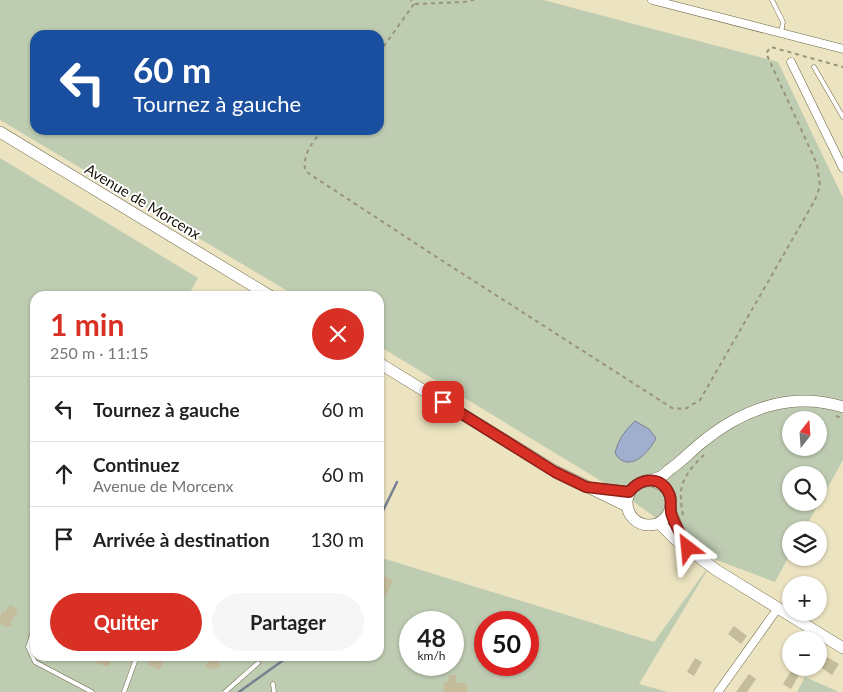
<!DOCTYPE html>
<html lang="fr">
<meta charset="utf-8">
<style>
body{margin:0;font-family:Lato,sans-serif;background:#f6f6f6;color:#222;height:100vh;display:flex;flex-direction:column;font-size:19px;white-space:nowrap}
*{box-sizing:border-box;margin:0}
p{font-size:16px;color:#767676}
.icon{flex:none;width:28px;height:28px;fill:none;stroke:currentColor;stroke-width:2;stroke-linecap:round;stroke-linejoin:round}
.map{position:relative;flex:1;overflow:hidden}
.details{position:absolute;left:30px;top:291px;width:354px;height:370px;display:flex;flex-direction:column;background:#fff;border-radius:15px;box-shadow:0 1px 4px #0004}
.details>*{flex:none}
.hud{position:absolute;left:30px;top:30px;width:354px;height:105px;border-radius:15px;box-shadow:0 1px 4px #0004;background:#1a4fa0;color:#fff;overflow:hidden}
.needle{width:32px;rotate:17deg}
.controls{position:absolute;left:782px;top:411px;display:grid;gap:10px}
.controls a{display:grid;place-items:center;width:45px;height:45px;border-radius:50%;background:#fff;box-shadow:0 1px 4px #0004;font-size:25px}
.speed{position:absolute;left:399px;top:611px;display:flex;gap:10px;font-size:25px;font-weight:700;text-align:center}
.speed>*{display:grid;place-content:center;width:65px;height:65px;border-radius:50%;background:#fff;box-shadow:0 1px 4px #0004;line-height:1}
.speed small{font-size:12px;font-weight:400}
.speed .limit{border:8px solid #d22;background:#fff;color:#111}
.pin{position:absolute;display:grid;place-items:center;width:42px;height:42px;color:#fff;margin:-21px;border-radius:10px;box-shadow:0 2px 8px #0006}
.me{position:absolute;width:55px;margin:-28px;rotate:331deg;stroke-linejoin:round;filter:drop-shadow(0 0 4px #0008)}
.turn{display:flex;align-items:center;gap:18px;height:105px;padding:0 20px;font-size:22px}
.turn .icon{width:65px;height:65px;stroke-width:2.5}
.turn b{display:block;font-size:35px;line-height:42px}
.round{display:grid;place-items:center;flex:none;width:52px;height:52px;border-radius:26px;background:#f6f6f6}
.summary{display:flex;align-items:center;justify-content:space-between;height:85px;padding:0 20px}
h1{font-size:30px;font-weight:700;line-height:38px;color:#d93025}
.primary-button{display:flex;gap:10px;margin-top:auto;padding:10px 20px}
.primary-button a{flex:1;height:58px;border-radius:30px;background:#d93025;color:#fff;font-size:20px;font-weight:700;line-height:58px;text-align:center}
.primary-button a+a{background:#f6f6f6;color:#222}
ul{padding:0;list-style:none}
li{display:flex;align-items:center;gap:15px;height:65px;padding:0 20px;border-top:1px solid #e0e0e0}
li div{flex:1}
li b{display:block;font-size:19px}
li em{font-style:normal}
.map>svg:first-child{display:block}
.green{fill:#beccb2;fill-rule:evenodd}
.water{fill:#a0afcd;stroke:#778092}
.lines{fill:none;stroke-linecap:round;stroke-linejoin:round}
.stream{stroke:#778092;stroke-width:2.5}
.building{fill:#c4bc9a}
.lane-casing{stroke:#6b6444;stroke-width:5}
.street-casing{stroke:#6b6444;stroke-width:9}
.secondary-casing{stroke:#6b6444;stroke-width:12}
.path{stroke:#9a9379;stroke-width:2;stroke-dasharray:4 4;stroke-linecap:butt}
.lane{stroke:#fff;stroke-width:4}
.street{stroke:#fff;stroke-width:8}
.secondary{stroke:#fff;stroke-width:11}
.route-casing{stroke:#8d1f18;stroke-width:12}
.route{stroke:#d93025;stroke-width:9}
.labels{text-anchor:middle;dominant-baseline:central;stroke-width:4;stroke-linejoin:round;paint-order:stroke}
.street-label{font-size:15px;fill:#171408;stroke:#fff}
</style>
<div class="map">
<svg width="843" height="692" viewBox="0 0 843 692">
<rect width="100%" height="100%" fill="#ece3c0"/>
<path class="green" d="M 0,0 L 543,0 L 778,62 L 843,198 L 843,460 L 804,530 L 791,530 L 791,552 L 775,582 L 714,559 L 639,684 L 668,692 L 0,692 L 0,158 L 198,278 L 188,296 L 35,296 L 35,656 L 379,656 L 379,557 L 654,642 L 714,559 L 624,495 L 588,473 L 379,346 L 379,296 L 296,296 L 0,120 ZM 35,35 L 379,35 L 379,130 L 35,130 ZM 791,420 L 819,420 L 819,448 L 791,448 ZM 791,475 L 819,475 L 819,502 L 791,502 ZM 410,622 L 452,622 L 452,665 L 410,665 ZM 485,622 L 528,622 L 528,665 L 485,665 Z
M 805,677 L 839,692 L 797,692 Z"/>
<path class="water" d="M 635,421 L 649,429 L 656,438 C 651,449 634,470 620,459 C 618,458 616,455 615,453 C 619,438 624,432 635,421 Z"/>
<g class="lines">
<path class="stream" d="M 379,519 L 397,482
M 239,692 L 289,656"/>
</g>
<path class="building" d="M 382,575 L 393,580 L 385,597 L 379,599 L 379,582 Z
M 10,605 L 18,610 L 11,622 L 12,626 L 6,627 L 0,623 L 0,616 L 3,611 L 5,612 Z
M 734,626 L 747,636 L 741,644 L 728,634 Z
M 410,627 L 410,648 L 402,645 Z
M 97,656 L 113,656 L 108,667 L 95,662 Z
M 201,656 L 217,656 L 220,667 L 210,669 L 205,667 L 209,661 Z
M 823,656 L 827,658 L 827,657 L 839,664 L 832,675 L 819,666 L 819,662 Z
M 151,658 L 163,662 L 160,670 L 148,665 Z
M 695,658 L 702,662 L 694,676 L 687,672 Z
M 791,671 L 799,675 L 791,689 L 783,684 Z
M 749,674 L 756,679 L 747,692 L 736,692 Z
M 449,675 L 456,675 L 456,683 L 467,683 L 467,692 L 444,692 L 444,684 L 449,680 Z"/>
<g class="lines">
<defs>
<path id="lane" d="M 772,0 L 783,22 L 781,33
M 814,67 L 843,117
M 35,626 L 28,647 L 35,662 L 92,692
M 273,684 L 274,692
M 124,692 L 137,656
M 225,692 L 258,663"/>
<path id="street" d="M 652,0 L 843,49
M 791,62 L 843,168
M 718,692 L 778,608"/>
<path id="secondary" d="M 0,132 L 270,296
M 379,363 L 555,471 L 627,506
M627 503a22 22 0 1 1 44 0a22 22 0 1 1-44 0Z
M 645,481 C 650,480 656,479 660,477 C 663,476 666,473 669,470 C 681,462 690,452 701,443 C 742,409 791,391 843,407
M 598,489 L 629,492
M 670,510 L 679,532 L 685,542
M 659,523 L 675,539 L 716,570 L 843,648"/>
</defs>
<use href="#lane" class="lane-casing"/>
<use href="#street" class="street-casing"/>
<use href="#secondary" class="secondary-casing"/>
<path class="path" d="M 415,4 L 464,2 L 474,0
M 379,53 L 414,4 L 411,0
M 322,130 C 312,144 303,152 305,171 L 438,258 L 672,408 L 685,409 L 700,400 L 815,200 L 820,186 L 817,164 L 766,53 L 771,47 L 843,67
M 836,416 L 843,418
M 683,515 C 682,510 681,504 681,499 C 679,481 691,467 704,455"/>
<use href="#lane" class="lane"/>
<use href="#street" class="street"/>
<use href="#secondary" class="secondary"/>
</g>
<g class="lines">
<defs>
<path id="route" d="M 443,402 L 555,472 L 586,487 L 629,492 C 641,477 663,475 670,496 C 672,503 669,509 672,516 C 676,527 682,537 688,548"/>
</defs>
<use href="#route" class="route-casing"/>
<use href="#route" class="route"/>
</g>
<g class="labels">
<g class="street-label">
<text transform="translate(143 201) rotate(31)">Avenue de Morcenx</text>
</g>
</g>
</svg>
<div class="controls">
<a><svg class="needle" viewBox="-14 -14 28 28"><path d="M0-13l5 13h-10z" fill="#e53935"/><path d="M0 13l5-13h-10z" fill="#767676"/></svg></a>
<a><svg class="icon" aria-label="search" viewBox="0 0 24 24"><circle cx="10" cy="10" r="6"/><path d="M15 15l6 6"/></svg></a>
<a><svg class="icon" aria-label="layers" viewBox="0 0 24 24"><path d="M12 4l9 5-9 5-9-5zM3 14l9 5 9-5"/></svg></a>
<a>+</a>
<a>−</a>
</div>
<div class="speed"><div>48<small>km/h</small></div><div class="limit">50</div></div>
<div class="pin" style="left:443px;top:402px;background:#d93025"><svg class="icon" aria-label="arrive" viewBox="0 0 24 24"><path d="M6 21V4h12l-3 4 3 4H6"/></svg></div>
<svg class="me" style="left:688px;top:548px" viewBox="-20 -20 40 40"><path d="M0-17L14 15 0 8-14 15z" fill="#d93025" stroke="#fff" stroke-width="4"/></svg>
<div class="hud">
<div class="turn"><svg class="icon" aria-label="left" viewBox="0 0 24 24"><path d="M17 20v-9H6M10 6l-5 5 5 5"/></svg><div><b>60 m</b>Tournez à gauche</div></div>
</div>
<section class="details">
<div class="summary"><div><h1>1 min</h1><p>250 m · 11:15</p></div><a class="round" style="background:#d93025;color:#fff"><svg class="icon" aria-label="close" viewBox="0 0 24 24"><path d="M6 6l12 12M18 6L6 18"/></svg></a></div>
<ul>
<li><svg class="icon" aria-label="left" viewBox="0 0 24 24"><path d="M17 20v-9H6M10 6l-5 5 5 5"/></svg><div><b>Tournez à gauche</b></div><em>60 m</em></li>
<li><svg class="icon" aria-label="ahead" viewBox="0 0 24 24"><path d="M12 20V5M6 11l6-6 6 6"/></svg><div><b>Continuez</b><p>Avenue de Morcenx</p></div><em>60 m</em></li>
<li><svg class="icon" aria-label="arrive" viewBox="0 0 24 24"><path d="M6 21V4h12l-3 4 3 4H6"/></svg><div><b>Arrivée à destination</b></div><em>130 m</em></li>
</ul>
<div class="primary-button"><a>Quitter</a><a>Partager</a></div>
</section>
</div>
